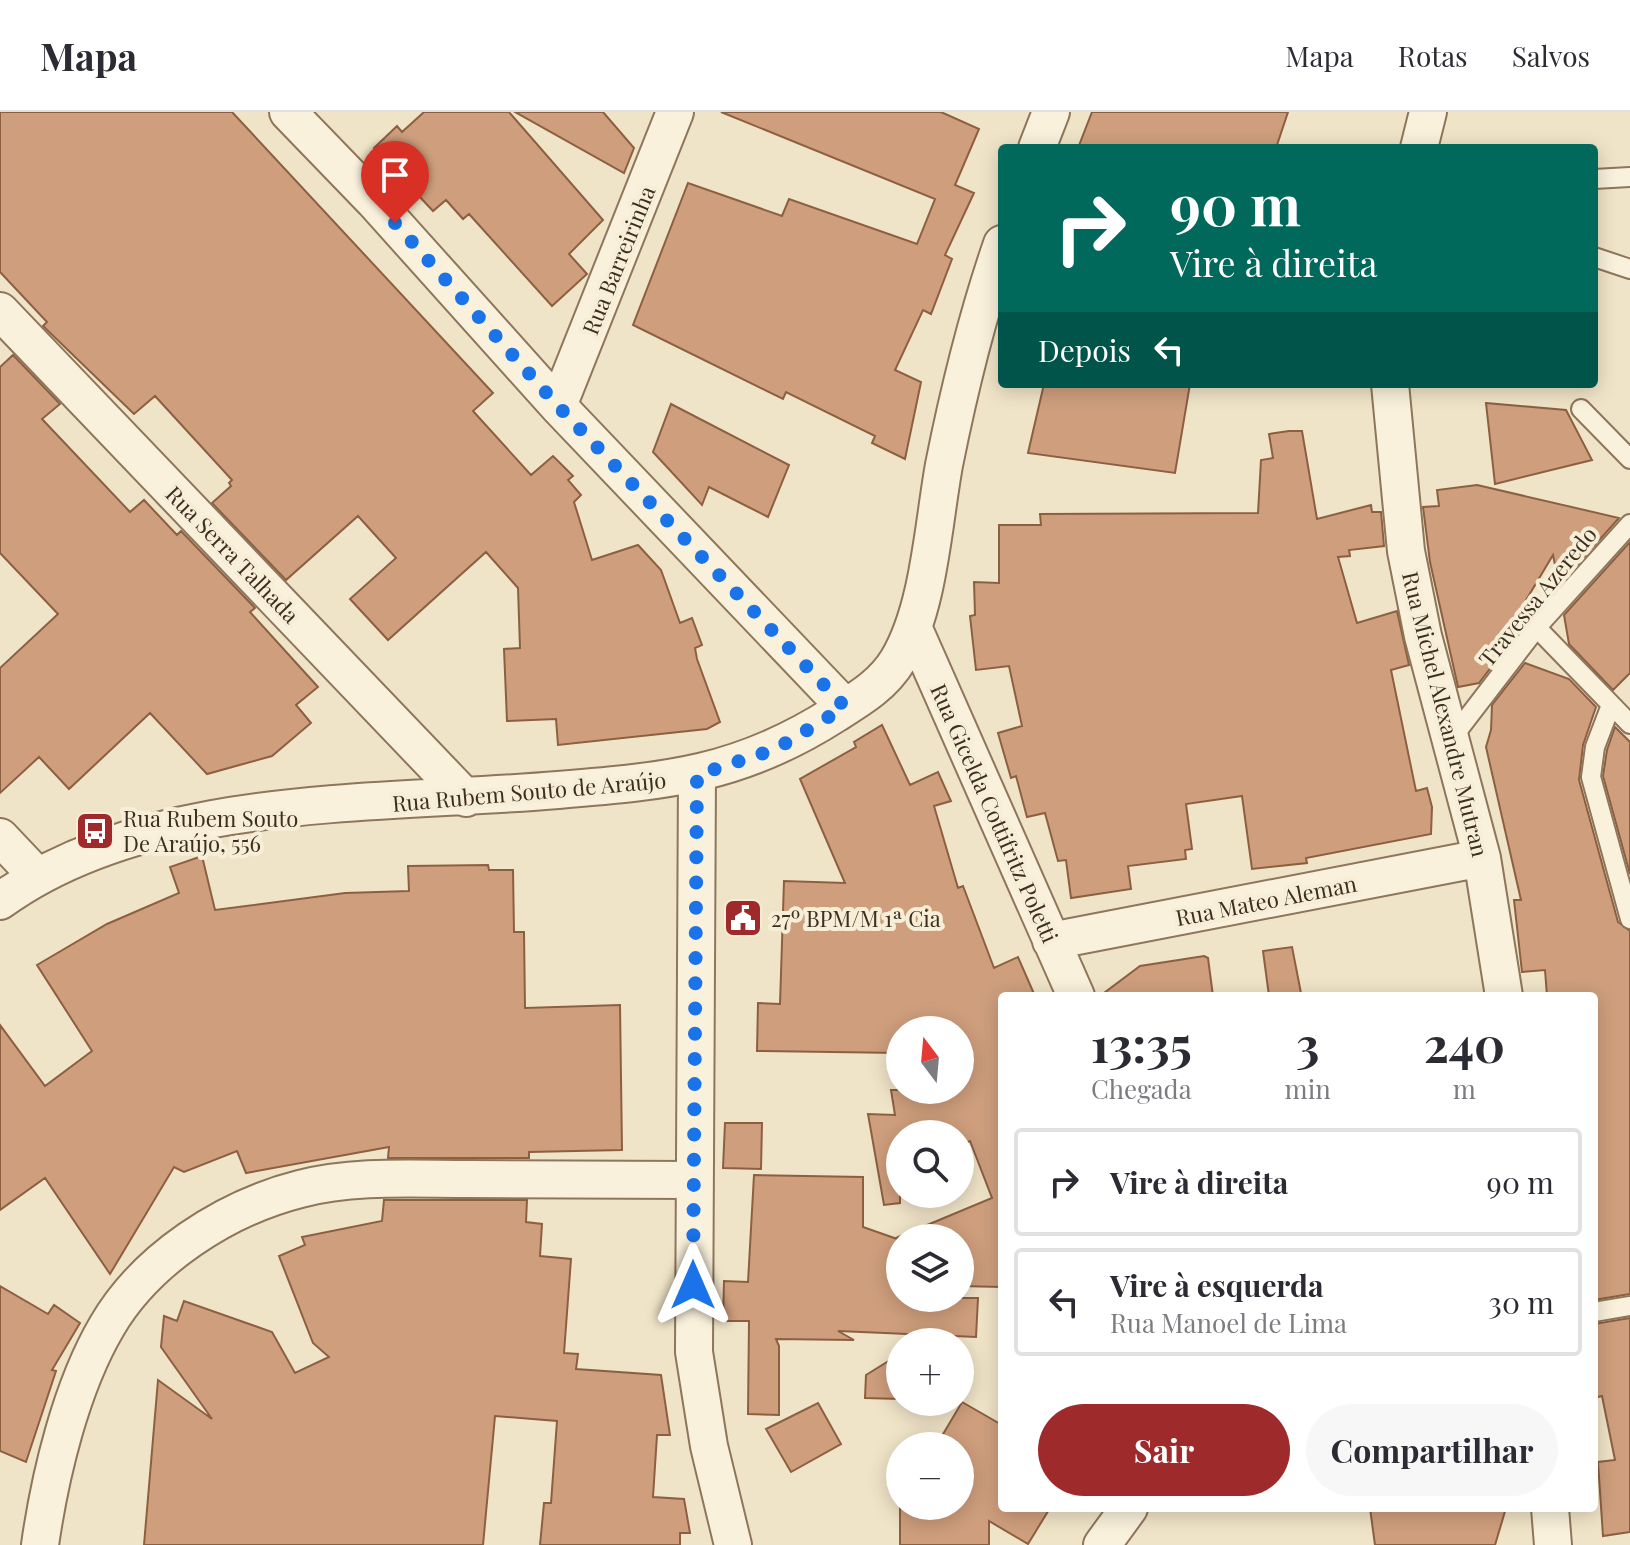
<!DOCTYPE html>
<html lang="pt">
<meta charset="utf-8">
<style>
body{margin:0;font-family:"Playfair Display",serif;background:#f7f7f7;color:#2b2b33;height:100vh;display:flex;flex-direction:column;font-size:30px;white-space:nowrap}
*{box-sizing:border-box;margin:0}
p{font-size:26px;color:#7c7c81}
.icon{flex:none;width:44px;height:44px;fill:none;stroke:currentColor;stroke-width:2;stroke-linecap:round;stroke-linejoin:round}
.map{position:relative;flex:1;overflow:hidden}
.side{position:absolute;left:998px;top:880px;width:600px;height:520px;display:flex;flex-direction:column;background:#fff;border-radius:8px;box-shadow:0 4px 20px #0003}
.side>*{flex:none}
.banner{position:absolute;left:998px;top:32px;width:600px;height:244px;border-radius:8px;box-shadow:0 4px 20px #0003;background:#00695c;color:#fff;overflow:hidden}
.needle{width:52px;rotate:344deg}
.fabs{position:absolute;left:886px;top:904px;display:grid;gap:16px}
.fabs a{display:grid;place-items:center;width:88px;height:88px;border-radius:50%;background:#fff;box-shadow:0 4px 20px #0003;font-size:40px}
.pin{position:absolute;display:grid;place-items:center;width:68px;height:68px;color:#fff;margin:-82px -34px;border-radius:50% 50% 50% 0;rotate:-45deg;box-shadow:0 0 8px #0007}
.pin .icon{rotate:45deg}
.me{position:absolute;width:88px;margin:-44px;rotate:0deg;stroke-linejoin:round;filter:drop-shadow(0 0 6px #0008)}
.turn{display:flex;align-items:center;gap:28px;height:168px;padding:0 40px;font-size:36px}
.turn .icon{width:104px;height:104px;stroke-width:2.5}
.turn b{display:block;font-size:56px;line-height:68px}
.then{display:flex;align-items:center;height:76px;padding:0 40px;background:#0003;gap:16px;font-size:30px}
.eta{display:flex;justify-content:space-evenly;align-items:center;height:136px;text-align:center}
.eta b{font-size:48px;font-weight:700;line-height:56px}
.action{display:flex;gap:16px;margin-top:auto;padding:16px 40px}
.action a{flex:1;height:92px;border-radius:48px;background:#9e2a2b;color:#fff;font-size:32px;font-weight:700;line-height:92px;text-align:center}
.action a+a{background:#f7f7f7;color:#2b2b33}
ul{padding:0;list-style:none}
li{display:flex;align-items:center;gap:24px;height:108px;margin:0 16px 12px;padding:0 24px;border:4px solid #e1e1e2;border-radius:8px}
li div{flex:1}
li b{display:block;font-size:30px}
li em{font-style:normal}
header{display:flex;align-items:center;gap:48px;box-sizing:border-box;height:112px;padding:0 40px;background:#fff;border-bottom:2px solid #e1e1e2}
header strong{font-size:38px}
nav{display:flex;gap:44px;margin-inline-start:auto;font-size:28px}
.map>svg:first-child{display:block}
.building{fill:#cf9f7d;stroke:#8d5f41;stroke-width:2}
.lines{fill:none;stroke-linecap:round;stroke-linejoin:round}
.lane-casing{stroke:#8d765c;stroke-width:22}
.street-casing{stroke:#8d765c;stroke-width:40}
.lane{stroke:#faf1dc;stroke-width:18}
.street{stroke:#faf1dc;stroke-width:36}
.route{stroke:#1a73e8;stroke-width:14;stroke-dasharray:0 25.2}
.labels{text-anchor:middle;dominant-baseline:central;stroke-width:8;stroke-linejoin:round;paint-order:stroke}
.street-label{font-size:22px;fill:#3d2e20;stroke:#f7eed8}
.poi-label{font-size:22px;fill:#3d2e20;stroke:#f7eed8;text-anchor:start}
</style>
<header>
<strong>Mapa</strong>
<nav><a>Mapa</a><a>Rotas</a><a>Salvos</a></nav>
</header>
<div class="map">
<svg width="1630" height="1433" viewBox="0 0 1630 1433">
<rect width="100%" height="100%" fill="#f0e4c8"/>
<path class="building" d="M 0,0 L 232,0 L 493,281 L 473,299 L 531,363 L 553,344 L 573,364 L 568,368 L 581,383 L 574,390 L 592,448 L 638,433 L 661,458 L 680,511 L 692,506 L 702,533 L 695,536 L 697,547 L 720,610 L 707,617 L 558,633 L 556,607 L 507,609 L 504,537 L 520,536 L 518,476 L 486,440 L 388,528 L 350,487 L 396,446 L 358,404 L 286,468 L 212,391 L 231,374 L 229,371 L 232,368 L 155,284 L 134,302 L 43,214 L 47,210 L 0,160 Z
M 424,0 L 509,0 L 603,108 L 569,142 L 587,162 L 552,194 L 469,102 L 463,107 L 446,88 L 433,99 L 374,36 L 397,14 L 402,20 Z
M 515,0 L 603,0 L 634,36 L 624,61 Z
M 721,0 L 941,0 L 979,17 L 955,73 L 974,81 L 945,143 L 952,147 L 931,202 L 923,198 L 895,258 L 921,270 L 905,347 L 872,331 L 875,324 L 786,280 L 783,287 L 633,213 L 688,71 L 782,104 L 789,87 L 917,132 L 935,87 Z
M 1092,0 L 1288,0 L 1276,36 L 1078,36 Z
M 13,243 L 60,292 L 42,307 L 130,400 L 144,388 L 177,423 L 181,419 L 255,496 L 250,500 L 318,575 L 296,593 L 311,611 L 272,644 L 207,662 L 150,601 L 69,677 L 39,645 L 0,681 L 0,556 L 58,502 L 0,441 L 0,255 Z
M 1044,272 L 1190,272 L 1175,361 L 1028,341 Z
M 1486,291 L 1566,298 L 1592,348 L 1495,372 Z
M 671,292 L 789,353 L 768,405 L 709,375 L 702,393 L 653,340 Z
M 1289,319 L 1302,319 L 1317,407 L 1371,393 L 1372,400 L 1381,400 L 1384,434 L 1349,438 L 1350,444 L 1338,445 L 1357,511 L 1397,499 L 1409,553 L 1391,558 L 1416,679 L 1427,676 L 1432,695 L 1431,722 L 1306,746 L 1307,751 L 1252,757 L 1242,684 L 1186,692 L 1192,737 L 1185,738 L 1186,747 L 1128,754 L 1131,777 L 1071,786 L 1066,748 L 1058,749 L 1045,701 L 1027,705 L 1016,664 L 1011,666 L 998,621 L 1022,614 L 1009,554 L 976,558 L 970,504 L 975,503 L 974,470 L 999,471 L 999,413 L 1041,413 L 1040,402 L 1258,401 L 1261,348 L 1273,346 L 1269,322 Z
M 1477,373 L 1619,406 L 1559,473 L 1553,443 L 1495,540 L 1501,542 L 1479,571 L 1458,575 L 1430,450 L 1423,395 L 1439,394 L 1437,378 Z
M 1630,430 L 1630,561 L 1613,578 L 1569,532 L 1564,503 Z
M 1525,551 L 1569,567 L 1596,595 L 1583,633 L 1579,668 L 1618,810 L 1630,819 L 1630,1182 L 1594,1188 L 1594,884 L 1547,884 L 1545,858 L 1522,860 L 1514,788 L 1521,788 L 1486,635 L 1491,618 L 1492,593 Z
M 882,613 L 910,673 L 938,660 L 951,689 L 934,694 L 958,776 L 963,774 L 994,856 L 1018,845 L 1035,884 L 1002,884 L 1002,1175 L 960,1174 L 960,1126 L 896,1126 L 992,1086 L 970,1029 L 960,1033 L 960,1022 L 900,1022 L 900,1091 L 884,1093 L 868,1002 L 895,1003 L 891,978 L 960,978 L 960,918 L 900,918 L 900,941 L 757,939 L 758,891 L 780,892 L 784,769 L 845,771 L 800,667 L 856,635 L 854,630 Z
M 1615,615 L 1630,630 L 1630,762 L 1603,664 L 1607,638 Z
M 202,744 L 215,798 L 345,781 L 409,779 L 408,754 L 488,753 L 489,758 L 513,758 L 514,820 L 524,820 L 525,896 L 620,893 L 622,1038 L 529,1040 L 529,1046 L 388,1046 L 389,1035 L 246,1061 L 237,1039 L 184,1060 L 174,1055 L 110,1162 L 45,1066 L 0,1098 L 0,913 L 45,974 L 92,939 L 37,853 L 107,812 L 179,781 L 170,755 Z
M 1292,835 L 1301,881 L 1269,884 L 1263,839 Z
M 1204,844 L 1208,846 L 1213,884 L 1100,884 L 1140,854 Z
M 725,1011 L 762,1011 L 761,1057 L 723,1056 Z
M 754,1063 L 863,1065 L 863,1115 L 900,1128 L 900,1186 L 978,1186 L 976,1225 L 838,1219 L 854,1228 L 776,1227 L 779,1234 L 779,1303 L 748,1302 L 749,1209 L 723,1209 L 724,1169 L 748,1170 Z
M 384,1088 L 527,1088 L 526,1110 L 542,1112 L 540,1144 L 571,1147 L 564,1241 L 578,1242 L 576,1257 L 661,1263 L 670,1323 L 657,1323 L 653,1385 L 684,1387 L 690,1421 L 680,1421 L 680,1433 L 540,1433 L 544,1391 L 551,1391 L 557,1309 L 495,1304 L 483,1433 L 144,1433 L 158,1268 L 212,1307 L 161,1235 L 164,1204 L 177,1209 L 184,1189 L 272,1220 L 295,1261 L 329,1245 L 313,1231 L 279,1144 L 305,1133 L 302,1125 L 382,1109 Z
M 0,1174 L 48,1202 L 54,1193 L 80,1211 L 52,1258 L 56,1259 L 26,1350 L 0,1339 Z
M 1630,1206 L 1630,1420 L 1603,1424 L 1598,1350 L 1615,1348 L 1602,1284 L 1594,1286 L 1594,1212 Z
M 900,1242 L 900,1287 L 865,1286 L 866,1263 Z
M 962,1290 L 1002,1313 L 1002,1396 L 1050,1396 L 1028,1432 L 989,1409 L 989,1433 L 900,1433 L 900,1394 L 960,1394 L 960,1334 L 936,1334 Z
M 818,1291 L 841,1332 L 791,1360 L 766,1317 Z
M 1370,1396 L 1506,1396 L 1495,1433 L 1375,1433 Z"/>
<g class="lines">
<defs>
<path id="lane" d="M 1594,67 L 1630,65
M 1594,145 L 1630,157
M 1581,297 L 1630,347
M 1537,516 L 1630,612
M 1611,593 L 1595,635 L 1591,665 L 1630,807
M 1452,626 L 1538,514 L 1630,412
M 1594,1200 L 1630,1194"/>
<path id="street" d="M 288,0 L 374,89 L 558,294 L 845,595
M 1037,36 L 1051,0
M 1419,36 L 1428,0
M 0,199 L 466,686
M 1390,272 L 1406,439 L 1423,524 L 1482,746 L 1504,884
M 558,294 L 675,0
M 914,517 L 1076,884
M 697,663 L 694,1240 L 709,1334 L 733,1433
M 0,725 L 36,763
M 0,789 C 149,681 380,693 558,678 C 667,669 740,663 835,602 C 859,587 883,573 898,548 C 929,496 933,414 944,353 C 959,278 977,204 1002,132
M 1051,829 L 1482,746
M 1550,1396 L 1553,1433
M 40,1433 C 50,1363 71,1275 107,1214 C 146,1147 225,1096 300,1077 C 354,1063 413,1067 468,1067 C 543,1067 618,1068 692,1068
M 1102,1433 L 1129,1396"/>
</defs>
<use href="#lane" class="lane-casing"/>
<use href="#street" class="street-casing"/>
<use href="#lane" class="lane"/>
<use href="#street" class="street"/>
</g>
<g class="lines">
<path class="route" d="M 395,111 L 558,294 L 845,595 L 776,637 L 697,663 L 693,1173"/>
</g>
<defs>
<symbol id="bus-square" viewBox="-11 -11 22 22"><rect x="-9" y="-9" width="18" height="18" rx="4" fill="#9e2a2b" stroke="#f7eed8"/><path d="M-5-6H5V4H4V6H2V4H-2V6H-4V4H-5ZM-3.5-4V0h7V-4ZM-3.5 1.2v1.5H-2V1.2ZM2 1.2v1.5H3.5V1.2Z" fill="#fff"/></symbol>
<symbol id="civic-square" viewBox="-11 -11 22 22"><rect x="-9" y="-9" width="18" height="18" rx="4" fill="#9e2a2b" stroke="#f7eed8"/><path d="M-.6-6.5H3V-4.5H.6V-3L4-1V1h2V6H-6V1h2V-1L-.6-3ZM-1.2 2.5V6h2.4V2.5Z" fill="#fff"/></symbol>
</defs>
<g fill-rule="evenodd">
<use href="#bus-square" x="73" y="697" width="44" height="44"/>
<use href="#civic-square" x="721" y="784" width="44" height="44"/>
</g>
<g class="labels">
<g class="street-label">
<text transform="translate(618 148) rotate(-68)">Rua Barreirinha</text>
<text transform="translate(233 442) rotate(46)">Rua Serra Talhada</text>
<text transform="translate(1537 484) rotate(-51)">Travessa Azeredo</text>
<text transform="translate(1446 602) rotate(76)">Rua Michel Alexandre Mutran</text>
<text transform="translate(529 679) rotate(-5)">Rua Rubem Souto de Araújo</text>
<text transform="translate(995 701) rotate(66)">Rua Gicelda Cottifritz Poletti</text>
<text transform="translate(1266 788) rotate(-11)">Rua Mateo Aleman</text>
</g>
<g class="poi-label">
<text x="123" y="706">Rua Rubem Souto<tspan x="123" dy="25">De Araújo, 556</tspan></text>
<text x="771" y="806">27º BPM/M 1ª Cia</text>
</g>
</g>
</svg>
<div class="fabs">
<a><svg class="needle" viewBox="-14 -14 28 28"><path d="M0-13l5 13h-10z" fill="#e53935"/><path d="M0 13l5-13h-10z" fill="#7c7c81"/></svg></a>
<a><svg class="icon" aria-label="search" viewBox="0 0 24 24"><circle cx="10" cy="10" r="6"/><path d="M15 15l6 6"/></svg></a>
<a><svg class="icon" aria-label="layers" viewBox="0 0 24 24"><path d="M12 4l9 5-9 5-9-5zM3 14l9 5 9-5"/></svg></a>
<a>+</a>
<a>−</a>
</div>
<div class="pin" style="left:395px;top:111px;background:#d93025"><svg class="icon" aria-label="arrive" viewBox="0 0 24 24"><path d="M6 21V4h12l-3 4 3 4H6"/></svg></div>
<svg class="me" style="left:693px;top:1173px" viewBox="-20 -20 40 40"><path d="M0-17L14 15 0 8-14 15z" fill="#1a73e8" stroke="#fff" stroke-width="4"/></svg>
<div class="banner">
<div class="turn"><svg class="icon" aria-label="right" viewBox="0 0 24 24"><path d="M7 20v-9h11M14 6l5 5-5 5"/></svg><div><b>90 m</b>Vire à direita</div></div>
<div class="then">Depois<svg class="icon" aria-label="left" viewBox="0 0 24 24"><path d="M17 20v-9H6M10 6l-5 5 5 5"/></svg></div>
</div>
<section class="side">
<div class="eta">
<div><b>13:35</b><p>Chegada</p></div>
<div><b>3</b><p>min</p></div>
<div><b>240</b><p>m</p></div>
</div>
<ul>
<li><svg class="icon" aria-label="right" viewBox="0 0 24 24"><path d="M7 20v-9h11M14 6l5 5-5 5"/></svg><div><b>Vire à direita</b></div><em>90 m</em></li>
<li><svg class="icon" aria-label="left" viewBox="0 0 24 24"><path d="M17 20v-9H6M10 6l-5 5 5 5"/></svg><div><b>Vire à esquerda</b><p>Rua Manoel de Lima</p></div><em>30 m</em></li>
</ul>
<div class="action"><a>Sair</a><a>Compartilhar</a></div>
</section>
</div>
